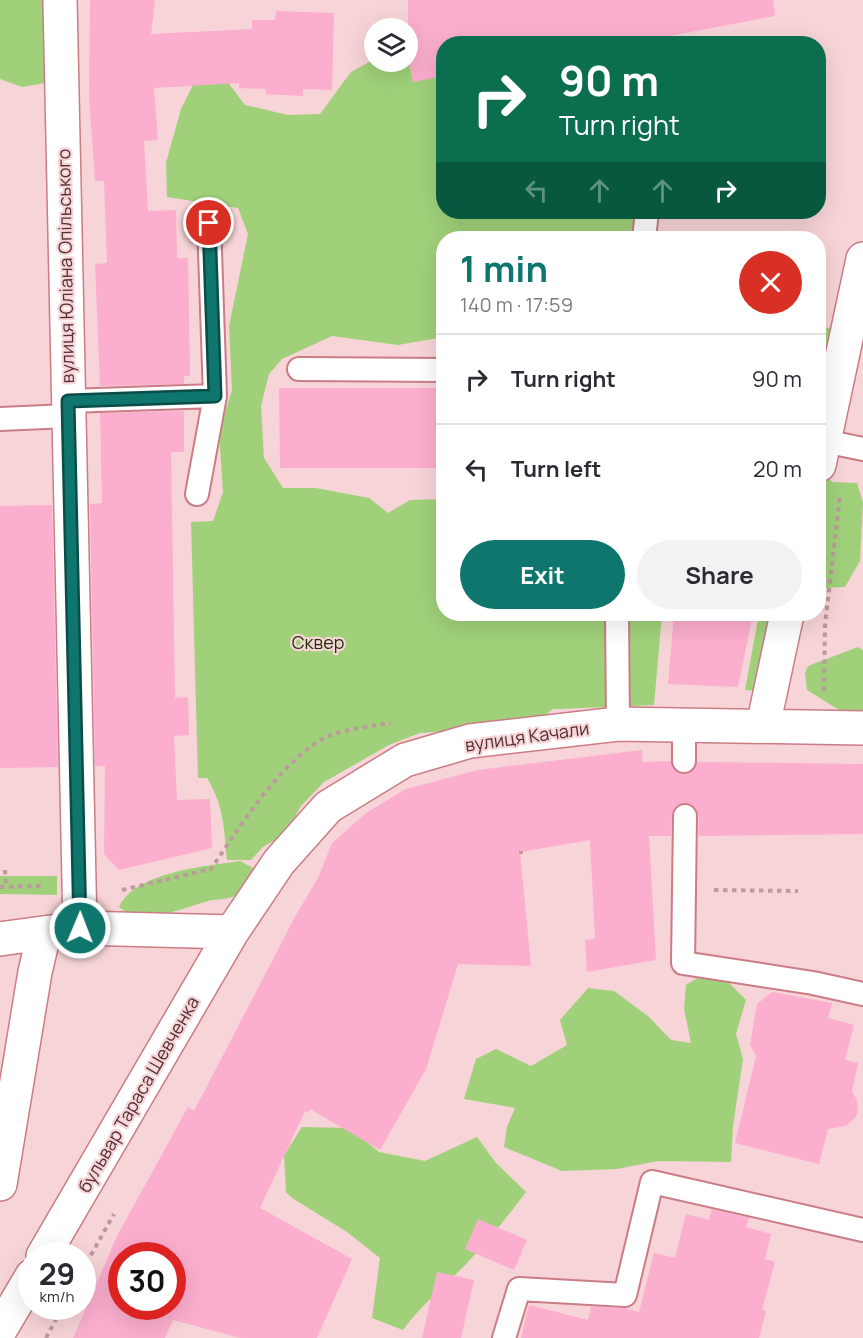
<!DOCTYPE html>
<meta charset="utf-8">
<style>
body{margin:0;font-family:Manrope,sans-serif;background:#f2f2f3;color:#2b2b33;height:100vh;display:flex;flex-direction:column;font-size:22px;white-space:nowrap}
*{box-sizing:border-box;margin:0}
p{font-size:20px;color:#7c7c81}
.icon{flex:none;width:33px;height:33px;fill:none;stroke:currentColor;stroke-width:2;stroke-linecap:round;stroke-linejoin:round}
.map{position:relative;flex:1;overflow:hidden}
.details{position:absolute;left:436px;top:231px;width:390px;height:390px;display:flex;flex-direction:column;background:#fff;border-radius:24px;box-shadow:0 6px 24px #0002}
.details>*{flex:none}
.top-card{position:absolute;left:436px;top:36px;width:390px;height:183px;border-radius:24px;box-shadow:0 6px 24px #0002;background:#0b6e4f;color:#fff;overflow:hidden}
.fabs{position:absolute;left:364px;top:18px;display:grid;gap:12px}
.fabs a{display:grid;place-items:center;width:54px;height:54px;border-radius:50%;background:#fff;box-shadow:0 6px 24px #0002;font-size:30px}
.speed{position:absolute;left:18px;top:1242px;display:flex;gap:12px;font-size:30px;font-weight:700;text-align:center}
.speed>*{display:grid;place-content:center;width:78px;height:78px;border-radius:50%;background:#fff;box-shadow:0 6px 24px #0002;line-height:1}
.speed small{font-size:15px;font-weight:400}
.speed .limit{border:9px solid #d22;background:#fff;color:#111}
.pin{position:absolute;display:grid;place-items:center;width:51px;height:51px;color:#fff;margin:-26px;border:3px solid #fff;border-radius:50%;box-shadow:0 2px 6px #0007}
.me{position:absolute;width:66px;margin:-33px;rotate:1deg;stroke-linejoin:round;filter:drop-shadow(0 0 4px #0008)}
.turn{display:flex;align-items:center;gap:21px;height:126px;padding:0 24px;font-size:27px}
.turn .icon{width:78px;height:78px;stroke-width:2.5}
.turn b{display:block;font-size:42px;line-height:51px}
.lanes{display:flex;align-items:center;height:57px;padding:0 24px;background:#0003;justify-content:center;gap:30px;direction:ltr}
.lanes .off{opacity:.35}
.round{display:grid;place-items:center;flex:none;width:63px;height:63px;border-radius:32px;background:#f2f2f3}
.headline{display:flex;align-items:center;justify-content:space-between;height:102px;padding:0 24px}
h1{font-size:36px;font-weight:700;line-height:45px;color:#0f766e}
.cta{display:flex;gap:12px;margin-top:auto;padding:12px 24px}
.cta a{flex:1;height:69px;border-radius:36px;background:#0f766e;color:#fff;font-size:24px;font-weight:700;line-height:69px;text-align:center}
.cta a+a{background:#f2f2f3;color:#2b2b33}
ul{padding:0;list-style:none}
li{display:flex;align-items:center;gap:18px;height:90px;padding:0 24px;border-top:2px solid #e1e1e2}
li div{flex:1}
li b{display:block;font-size:22px}
li em{font-style:normal}
.map>svg:first-child{display:block}
.green{fill:#a0d17a}
.building{fill:#fcaecf;fill-rule:evenodd}
.lines{fill:none;stroke-linecap:round;stroke-linejoin:round}
.lane-casing{stroke:#cb7c85;stroke-width:26}
.street-casing{stroke:#cb7c85;stroke-width:36}
.path{stroke:#bc9a9d;stroke-width:4;stroke-dasharray:4.5 4.5;stroke-linecap:butt}
.lane{stroke:#fff;stroke-width:22}
.street{stroke:#fff;stroke-width:33}
.route-casing{stroke:#0a4d48;stroke-width:15}
.route{stroke:#0f766e;stroke-width:10}
.labels{text-anchor:middle;dominant-baseline:central;stroke-width:4.5;stroke-linejoin:round;paint-order:stroke}
.street-label{font-size:18px;fill:#512f33;stroke:#f7d4d7}
.park-label{font-size:18px;fill:#1c3403;stroke:#f7d4d7}
</style>
<div class="map">
<svg width="863" height="1338" viewBox="0 0 863 1338">
<rect width="100%" height="100%" fill="#f7d4d7"/>
<path class="green" d="M 0,0 L 55,0 L 45,83 L 22,87 L 0,79 Z
M 375,59 L 375,62 L 408,60 L 433,66 L 444,63 L 444,212 L 635,212 L 632,238 L 444,238 L 444,337 L 398,345 L 332,336 L 282,359 L 269,374 L 261,406 L 264,458 L 283,488 L 316,488 L 369,498 L 388,513 L 410,500 L 444,499 L 444,614 L 662,614 L 654,705 L 561,709 L 553,709 L 544,716 L 492,728 L 420,733 L 389,745 L 324,782 L 301,806 L 285,834 L 263,847 L 251,860 L 227,860 C 224,829 224,806 207,778 L 198,778 L 191,522 L 213,521 L 223,492 L 219,433 L 232,390 L 229,326 L 248,234 L 238,208 L 167,197 L 166,163 L 181,109 L 201,69 L 226,80 L 245,105 L 288,115 L 320,114 L 351,72 Z
M 819,327 L 833,328 L 819,426 Z
M 819,465 L 832,482 L 857,483 L 863,503 L 860,561 L 845,587 L 819,588 Z
M 759,614 L 800,614 L 758,691 L 745,690 Z
M 858,647 L 863,650 L 863,710 L 839,710 L 807,690 L 805,673 L 808,666 Z
M 240,861 L 257,870 L 253,886 C 246,889 239,895 232,897 C 226,899 219,899 213,900 C 186,906 143,928 119,907 C 135,872 206,866 240,861 Z
M 0,876 L 57,876 L 57,895 L 0,894 Z
M 714,968 L 746,1000 L 736,1034 L 743,1059 L 733,1126 L 731,1162 L 658,1161 L 617,1169 L 562,1171 L 504,1147 L 507,1127 L 515,1108 L 464,1099 L 476,1059 L 496,1049 L 531,1066 L 567,1045 L 560,1020 L 588,988 L 614,991 L 648,1016 L 671,1040 L 691,1043 L 684,1009 L 686,985 Z
M 302,1127 L 350,1128 L 379,1152 L 425,1161 L 477,1137 L 496,1163 L 526,1192 C 508,1216 488,1241 467,1263 C 445,1286 422,1304 403,1330 L 372,1318 L 380,1258 L 347,1232 L 292,1198 L 286,1192 L 284,1155 Z"/>
<path class="building" d="M 90,0 L 155,0 L 151,34 L 252,29 L 252,20 L 275,20 L 276,11 L 334,13 L 332,90 L 303,89 L 303,96 L 266,94 L 266,89 L 239,88 L 239,83 L 154,88 L 158,140 L 144,141 L 148,211 L 176,210 L 177,258 L 188,258 L 190,376 L 184,376 L 184,384 L 100,386 L 95,264 L 107,263 L 104,181 L 95,181 L 89,97 Z
M 408,0 L 773,0 L 775,16 L 627,44 L 444,44 L 444,76 L 413,82 L 408,58 Z
M 279,388 L 444,388 L 444,468 L 280,468 Z
M 184,411 L 184,452 L 171,452 L 175,698 L 188,697 L 189,735 L 174,736 L 177,800 L 210,799 L 212,848 L 119,870 L 104,854 L 105,766 L 95,766 L 90,504 L 102,503 L 100,413 Z
M 52,505 L 58,767 L 0,768 L 0,506 Z
M 674,614 L 753,614 L 738,687 L 668,684 Z
M 642,750 L 643,762 L 671,761 L 673,768 L 678,773 L 683,774 L 691,772 L 697,762 L 863,764 L 863,834 L 698,836 L 699,816 L 696,809 L 691,804 L 686,803 L 679,804 L 674,809 L 672,815 L 671,836 L 649,836 L 656,960 L 587,972 L 585,940 L 595,939 L 590,840 L 520,852 L 531,966 L 458,964 L 426,1069 L 380,1150 L 310,1109 L 308,1113 L 305,1111 L 260,1208 L 352,1259 L 317,1338 L 241,1338 L 173,1320 L 165,1338 L 73,1338 L 117,1236 L 188,1107 L 194,1111 L 296,915 L 318,878 L 332,843 L 366,813 L 406,789 L 478,770 ZM 122,1256 L 172,1256 L 172,1306 L 122,1306 Z
M 772,992 L 832,1003 L 828,1018 L 854,1025 L 845,1060 L 858,1063 L 852,1092 L 857,1100 L 858,1112 L 855,1118 L 846,1126 L 828,1129 L 819,1164 L 735,1143 L 756,1056 L 750,1045 L 757,1004 Z
M 712,1209 L 749,1218 L 746,1227 L 771,1234 L 765,1259 L 775,1262 L 762,1310 L 766,1311 L 759,1338 L 521,1338 L 529,1305 L 588,1320 L 591,1307 L 624,1308 L 639,1312 L 654,1253 L 675,1258 L 686,1214 L 709,1220 Z
M 478,1219 L 527,1240 L 514,1270 L 465,1249 Z
M 437,1272 L 474,1280 L 461,1338 L 422,1338 Z"/>
<g class="lines">
<defs>
<path id="lane" d="M 644,238 L 647,212
M 299,369 L 444,370
M 68,401 L 215,396 L 209,223
M 0,419 L 68,416
M 824,441 L 863,449
M 197,494 L 215,396
M 617,614 L 618,724
M 684,725 L 684,761
M 685,816 L 683,963 L 813,983 L 863,994
M 504,1338 L 519,1289 L 625,1295 L 652,1182 L 863,1230"/>
<path id="street" d="M 60,0 L 80,928
M 819,465 L 863,259
M 763,726 L 787,614
M 0,939 L 80,928 L 232,932
M 0,1184 L 35,972 L 44,934
M 43,1256 L 232,932 L 279,862 L 328,807 L 405,760 L 470,741 L 618,724 L 863,728
M 0,1330 L 32,1276"/>
</defs>
<use href="#lane" class="lane-casing"/>
<use href="#street" class="street-casing"/>
<path class="path" d="M 824,691 L 825,625 L 840,495
M 521,851 L 521,854
M 5,870 L 6,887
M 0,887 L 44,886
M 122,890 L 211,869 C 241,825 278,765 324,738 C 338,730 374,726 391,723
M 714,890 L 798,891
M 82,1271 L 114,1214
M 46,1338 L 63,1306"/>
<use href="#lane" class="lane"/>
<use href="#street" class="street"/>
</g>
<g class="lines">
<defs>
<path id="route" d="M 80,928 L 68,401 L 215,396 L 209,223"/>
</defs>
<use href="#route" class="route-casing"/>
<use href="#route" class="route"/>
</g>
<g class="labels">
<g class="street-label">
<text transform="translate(65 266) rotate(-91)">вулиця Юліана Опільського</text>
<text transform="translate(527 736) rotate(-8)">вулиця Качали</text>
<text transform="translate(138 1094) rotate(-60)">бульвар Тараса Шевченка</text>
</g>
<g class="park-label">
<text x="318" y="642">Сквер</text>
</g>
</g>
</svg>
<div class="fabs">
<a><svg class="icon" aria-label="layers" viewBox="0 0 24 24"><path d="M12 4l9 5-9 5-9-5zM3 14l9 5 9-5"/></svg></a>
</div>
<div class="speed"><div>29<small>km/h</small></div><div class="limit">30</div></div>
<div class="pin" style="left:209px;top:223px;background:#d93025"><svg class="icon" aria-label="arrive" viewBox="0 0 24 24"><path d="M6 21V4h12l-3 4 3 4H6"/></svg></div>
<svg class="me" style="left:80px;top:928px" viewBox="-20 -20 40 40"><circle r="17" fill="#0f766e" stroke="#fff" stroke-width="3"/><path d="M0-11L8 9 0 5-8 9z" fill="#fff"/></svg>
<div class="top-card">
<div class="turn"><svg class="icon" aria-label="right" viewBox="0 0 24 24"><path d="M7 20v-9h11M14 6l5 5-5 5"/></svg><div><b>90 m</b>Turn right</div></div>
<div class="lanes"><svg class="icon off" aria-label="left" viewBox="0 0 24 24"><path d="M17 20v-9H6M10 6l-5 5 5 5"/></svg><svg class="icon off" aria-label="ahead" viewBox="0 0 24 24"><path d="M12 20V5M6 11l6-6 6 6"/></svg><svg class="icon off" aria-label="ahead" viewBox="0 0 24 24"><path d="M12 20V5M6 11l6-6 6 6"/></svg><svg class="icon" aria-label="right" viewBox="0 0 24 24"><path d="M7 20v-9h11M14 6l5 5-5 5"/></svg></div>
</div>
<section class="details">
<div class="headline"><div><h1>1 min</h1><p>140 m · 17:59</p></div><a class="round" style="background:#d93025;color:#fff"><svg class="icon" aria-label="close" viewBox="0 0 24 24"><path d="M6 6l12 12M18 6L6 18"/></svg></a></div>
<ul>
<li><svg class="icon" aria-label="right" viewBox="0 0 24 24"><path d="M7 20v-9h11M14 6l5 5-5 5"/></svg><div><b>Turn right</b></div><em>90 m</em></li>
<li><svg class="icon" aria-label="left" viewBox="0 0 24 24"><path d="M17 20v-9H6M10 6l-5 5 5 5"/></svg><div><b>Turn left</b></div><em>20 m</em></li>
</ul>
<div class="cta"><a>Exit</a><a>Share</a></div>
</section>
</div>
